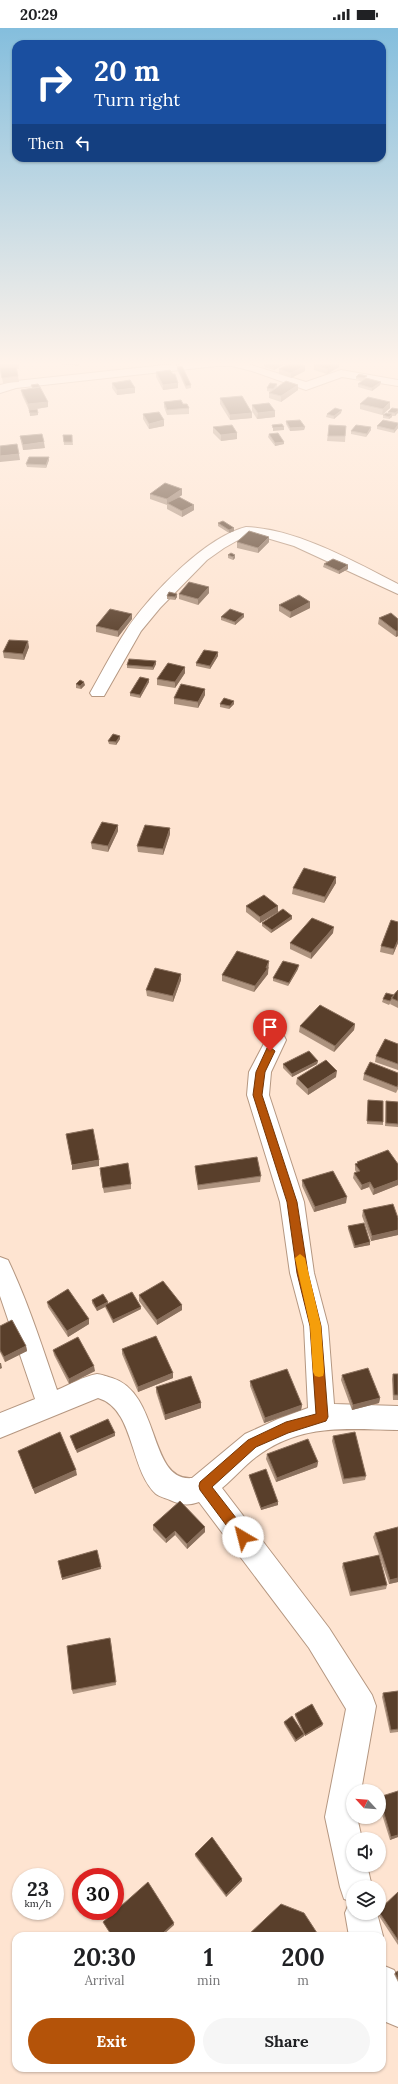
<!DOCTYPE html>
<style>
body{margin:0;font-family:Lora,serif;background:#f6f6f6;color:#202124;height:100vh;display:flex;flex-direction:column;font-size:15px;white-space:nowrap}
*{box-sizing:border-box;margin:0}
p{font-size:13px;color:#757577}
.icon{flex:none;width:22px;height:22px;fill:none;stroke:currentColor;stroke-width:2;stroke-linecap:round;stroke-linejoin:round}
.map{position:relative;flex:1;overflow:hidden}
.sheet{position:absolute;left:12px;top:1904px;width:374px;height:140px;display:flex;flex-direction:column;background:#fff;border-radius:12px;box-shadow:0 1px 3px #0004}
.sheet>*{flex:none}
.top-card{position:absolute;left:12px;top:12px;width:374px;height:122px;border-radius:12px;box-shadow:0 1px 3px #0004;background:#1a4fa0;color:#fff;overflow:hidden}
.needle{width:26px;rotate:296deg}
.tools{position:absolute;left:346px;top:1756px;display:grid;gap:8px}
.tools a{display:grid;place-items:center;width:40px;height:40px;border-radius:50%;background:#fff;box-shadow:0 1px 3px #0004;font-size:20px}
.speed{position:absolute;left:12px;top:1840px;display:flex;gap:8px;font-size:20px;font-weight:700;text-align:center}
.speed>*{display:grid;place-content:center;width:52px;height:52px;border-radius:50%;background:#fff;box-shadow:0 1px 3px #0004;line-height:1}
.speed small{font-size:10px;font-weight:400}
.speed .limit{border:6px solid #d22;background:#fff;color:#111}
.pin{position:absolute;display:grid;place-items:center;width:34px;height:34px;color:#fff;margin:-41px -17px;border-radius:50% 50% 50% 0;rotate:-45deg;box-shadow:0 0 4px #0007}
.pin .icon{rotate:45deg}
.me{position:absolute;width:44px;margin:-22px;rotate:323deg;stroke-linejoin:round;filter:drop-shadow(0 0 3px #0008)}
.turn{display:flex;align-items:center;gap:14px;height:84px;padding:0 16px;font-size:18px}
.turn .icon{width:52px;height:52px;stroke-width:2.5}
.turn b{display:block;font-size:28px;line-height:34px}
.then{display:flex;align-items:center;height:38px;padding:0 16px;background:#0003;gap:8px;font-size:15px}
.eta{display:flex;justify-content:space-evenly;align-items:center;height:68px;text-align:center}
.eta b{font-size:24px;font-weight:800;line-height:28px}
.cta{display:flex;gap:8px;margin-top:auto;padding:8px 16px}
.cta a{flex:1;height:46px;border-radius:24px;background:#b45309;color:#fff;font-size:16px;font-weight:800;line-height:46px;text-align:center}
.cta a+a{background:#f6f6f6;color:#202124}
.status{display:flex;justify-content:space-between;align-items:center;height:28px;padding:0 20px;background:#fff;direction:ltr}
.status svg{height:11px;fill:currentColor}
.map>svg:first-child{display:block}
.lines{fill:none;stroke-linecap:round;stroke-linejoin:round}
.street-casing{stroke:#b59781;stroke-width:2}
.street{fill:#fff;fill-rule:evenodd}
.wall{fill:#ac927e}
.shaded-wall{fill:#8a705d}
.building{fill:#593f2b;stroke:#8a705d}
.route{fill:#b45309;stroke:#753606}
.slow{fill:#f59e0b}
</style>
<div class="status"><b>20:29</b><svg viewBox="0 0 49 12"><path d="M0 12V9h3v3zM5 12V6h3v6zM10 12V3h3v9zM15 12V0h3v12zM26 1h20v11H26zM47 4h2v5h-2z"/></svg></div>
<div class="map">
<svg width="398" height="2056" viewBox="0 0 398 2056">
<rect width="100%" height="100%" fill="#fee4d1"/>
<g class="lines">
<defs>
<path id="street" d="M 202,333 L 238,333 L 306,354 L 341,342 L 398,352 L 398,358 L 342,349 L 306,362 L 252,343 L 232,338 L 216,338 L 16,360 L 0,365 L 0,357 L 16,353 Z
M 246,499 C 297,501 353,533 398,556 L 398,566 L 294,518 L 260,508 L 247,507 L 224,520 L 207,532 L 160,580 L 141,603 L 104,668 L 92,668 L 90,665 C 102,644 113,622 127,601 C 150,567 205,509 246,499 Z
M 276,1004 L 283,1006 L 286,1012 L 271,1044 L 269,1067 L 304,1174 L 314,1245 L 328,1298 L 334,1376 L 398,1378 L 398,1402 C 346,1401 301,1395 256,1429 C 244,1438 234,1450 222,1460 L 329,1600 L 372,1667 L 376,1678 L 361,1763 L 353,1763 L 353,1789 L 357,1789 L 362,1811 L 353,1811 L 353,1837 L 367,1837 L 372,1859 L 353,1859 L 353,1885 L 377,1885 L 383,1908 L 382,1909 L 382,1908 L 349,1908 L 345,1885 L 350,1873 L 344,1871 L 340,1859 L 325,1789 L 346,1681 L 309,1620 L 199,1474 C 188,1478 181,1477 170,1472 C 166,1470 160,1469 156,1466 C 129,1441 135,1381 98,1370 L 0,1410 L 0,1385 L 35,1371 L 0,1268 L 0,1229 L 8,1232 C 28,1274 42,1318 57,1362 C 69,1357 84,1348 97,1346 C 101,1346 108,1349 112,1350 C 161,1365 148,1454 192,1450 L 245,1406 L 278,1391 L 308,1380 L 304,1298 L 290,1245 L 280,1174 L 247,1067 L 249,1044 L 269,1006 Z
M 382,1937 L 394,1942 L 398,1949 L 398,1999 L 386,1994 L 382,1987 Z"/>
</defs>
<use href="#street" class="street-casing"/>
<use href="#street" class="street"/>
</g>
<path class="wall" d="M 59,333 L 81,333 L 78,338 L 61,336 L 60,333 Z
M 90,333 L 99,333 L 98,335 L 90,335 Z
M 172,333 L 182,333 L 182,334 L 176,338 Z
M 285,333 L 285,336 L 274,342 L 264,339 L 264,336 Z
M 19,336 L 19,341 L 17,341 L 19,354 L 3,355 L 0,338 Z
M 314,336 L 339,339 L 327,346 L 314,342 Z
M 177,339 L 191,357 L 191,360 L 186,361 L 177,341 Z
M 279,341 L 305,343 L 291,350 L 279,346 Z
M 156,344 L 178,355 L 178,360 L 163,362 L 156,349 Z
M 356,349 L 367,350 L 380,357 L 372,363 L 358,359 L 358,356 L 363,353 L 356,351 Z
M 112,355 L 135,365 L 117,367 L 112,360 Z
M 277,356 L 277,359 L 275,361 L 298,357 L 298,362 L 281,374 L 269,370 L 269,365 L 271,364 L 267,363 L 267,360 Z
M 31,357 L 48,374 L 48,379 L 30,382 L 38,387 L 30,388 L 29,382 L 22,367 L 21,362 L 32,360 Z
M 220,370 L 252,385 L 252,390 L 230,392 L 220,376 Z
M 164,374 L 183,376 L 189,380 L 189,386 L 167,387 L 164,379 Z
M 390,374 L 390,380 L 382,387 L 360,381 L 360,376 Z
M 252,377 L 275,383 L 275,389 L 257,391 L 252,383 Z
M 398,381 L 395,388 L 392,388 L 392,389 L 389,391 L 383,390 L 383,387 L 388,385 L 388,384 Z
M 341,385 L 334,391 L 326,389 L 327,386 Z
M 143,386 L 164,398 L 149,401 L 143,391 Z
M 286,393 L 305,399 L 304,402 L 290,403 L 286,396 Z
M 398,395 L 398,400 L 394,405 L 377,401 L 377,398 Z
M 329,397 L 346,398 L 345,414 L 327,413 Z
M 213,399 L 237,405 L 237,411 L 221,413 L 213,405 Z
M 371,399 L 371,402 L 366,409 L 351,406 L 351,403 Z
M 269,406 L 284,416 L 275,418 L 268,409 Z
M 63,407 L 72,407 L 73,417 L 64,417 Z
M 20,408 L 45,420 L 23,422 L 21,414 Z
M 49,432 L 46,440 L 27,439 L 26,436 Z
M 182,461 L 182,467 L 177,470 L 194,482 L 182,489 L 167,481 L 167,477 L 150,471 L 150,466 Z
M 218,495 L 234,503 L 229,505 L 218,498 Z
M 237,514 L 269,514 L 258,525 L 237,520 Z
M 228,527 L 235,530 L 233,532 L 228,530 Z
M 324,536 L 348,541 L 339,546 L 323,539 Z
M 209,559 L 209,565 L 198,577 L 179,571 L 179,566 Z
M 177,566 L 177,569 L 175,572 L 167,571 L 167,568 Z
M 310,574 L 310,580 L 290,590 L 279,583 L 279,577 Z
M 391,585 L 398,608 L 396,609 L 378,596 L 379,590 Z
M 244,586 L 244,589 L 235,597 L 221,592 L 221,589 Z
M 132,591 L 118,609 L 96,604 L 96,598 Z
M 29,619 L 24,632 L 4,630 L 3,624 Z
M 218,628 L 210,641 L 196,638 L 196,635 Z
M 156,633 L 156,636 L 153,642 L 127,640 L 127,637 Z
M 185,639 L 185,645 L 175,660 L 157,657 L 157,651 Z
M 149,651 L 149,654 L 140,670 L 130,668 L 130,665 Z
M 76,656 L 85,657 L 81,661 L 76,660 Z
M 205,667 L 198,680 L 174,676 L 174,670 Z
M 220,676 L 234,676 L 229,681 L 220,679 Z
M 120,711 L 116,717 L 109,716 L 108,713 Z
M 118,803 L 108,824 L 92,821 L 91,815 Z
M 170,806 L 163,827 L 138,824 L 137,818 Z
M 336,855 L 324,875 L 292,866 L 293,860 Z
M 246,878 L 278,878 L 278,884 L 260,895 L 246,884 Z
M 292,888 L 292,891 L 271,905 L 262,898 L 262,895 Z
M 398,894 L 398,915 L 393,927 L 380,924 L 381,918 Z
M 333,905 L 311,931 L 290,921 L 290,915 Z
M 269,939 L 268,941 L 268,946 L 254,964 L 222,953 L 222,947 Z
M 298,941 L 288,958 L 273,953 L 273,950 Z
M 181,952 L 173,974 L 147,968 L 146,962 Z
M 398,962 L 398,980 L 390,976 L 391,974 L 389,977 L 382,974 L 383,971 L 394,967 Z
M 355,996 L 354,1002 L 334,1024 L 299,1004 L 300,998 Z
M 398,1016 L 398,1042 L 375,1034 L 376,1028 Z
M 318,1033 L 317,1036 L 292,1049 L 283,1040 L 283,1036 Z
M 398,1045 L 398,1061 L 396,1065 L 363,1052 L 364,1046 Z
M 336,1049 L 308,1067 L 296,1056 L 297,1050 Z
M 368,1072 L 383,1094 L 383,1097 L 367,1096 Z
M 386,1073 L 398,1074 L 398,1099 L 385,1098 Z
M 357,1134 L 398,1136 L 398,1157 L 373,1167 L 369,1159 L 361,1162 L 353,1150 L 354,1145 L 356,1144 L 355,1142 L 355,1136 L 357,1136 Z
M 195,1138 L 261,1148 L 260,1154 L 198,1162 L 195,1143 Z
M 100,1145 L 131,1156 L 131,1161 L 104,1165 Z
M 302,1152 L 346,1175 L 314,1184 L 302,1158 Z
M 363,1182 L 398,1190 L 398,1207 L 371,1213 L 362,1188 Z
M 348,1198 L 370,1214 L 370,1217 L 354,1220 L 348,1201 Z
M 139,1267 L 182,1277 L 182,1282 L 157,1297 L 139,1273 Z
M 92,1272 L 108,1276 L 141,1279 L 141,1281 L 113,1295 L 105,1279 L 97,1283 L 92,1275 Z
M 47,1274 L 89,1291 L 89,1296 L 68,1309 L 48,1279 Z
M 0,1298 L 26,1318 L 27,1323 L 5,1334 L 0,1324 Z
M 122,1321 L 173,1350 L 138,1364 L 122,1326 Z
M 53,1322 L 95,1343 L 69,1356 L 54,1327 Z
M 393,1346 L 398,1346 L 398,1372 L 393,1372 L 392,1351 Z
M 342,1347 L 380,1370 L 379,1375 L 352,1382 L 341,1352 Z
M 250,1353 L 302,1377 L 301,1382 L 264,1395 L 250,1358 Z
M 156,1359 L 201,1380 L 165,1392 L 156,1364 Z
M 333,1408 L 366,1448 L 365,1452 L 343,1456 L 332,1413 Z
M 18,1423 L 77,1447 L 35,1466 Z
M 267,1426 L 318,1434 L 317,1439 L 276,1454 L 266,1431 Z
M 249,1447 L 278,1477 L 261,1482 L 249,1449 Z
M 153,1497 L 205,1504 L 187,1521 L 175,1507 L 166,1515 L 153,1502 Z
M 398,1499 L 398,1554 L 389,1556 L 373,1509 L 375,1505 Z
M 343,1535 L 387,1557 L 386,1561 L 350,1568 L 342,1539 Z
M 111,1614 L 116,1657 L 73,1666 L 72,1662 Z
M 398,1663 L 398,1704 L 390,1705 L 382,1669 L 383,1665 Z
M 295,1686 L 323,1696 L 322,1698 L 305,1708 L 304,1707 L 304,1708 L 295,1714 L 284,1696 L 284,1694 L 302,1703 L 295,1688 Z
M 379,1770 L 398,1809 L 390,1812 L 379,1777 Z
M 195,1826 L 242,1851 L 242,1853 L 226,1869 L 195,1828 Z
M 398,1864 L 398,1917 L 377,1885 L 379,1885 L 379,1882 Z
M 398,1943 L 398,1954 L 394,1946 Z"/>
<path class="shaded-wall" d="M 77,333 L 81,333 L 78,338 Z
M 179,333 L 182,333 L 182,334 L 176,338 L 176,335 Z
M 285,333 L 285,336 L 274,342 L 274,339 Z
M 339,334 L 339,339 L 327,346 L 328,341 Z
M 305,338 L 305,343 L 291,350 L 291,345 Z
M 381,354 L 380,357 L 372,363 L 372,360 Z
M 178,355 L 178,360 L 163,362 L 163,357 Z
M 298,357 L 298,362 L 281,374 L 281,368 Z
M 135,360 L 135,365 L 117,367 L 117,362 Z
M 48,374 L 48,379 L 29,382 L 28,376 Z
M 390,374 L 390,380 L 382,387 L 383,381 Z
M 342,382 L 341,385 L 334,391 L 334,388 Z
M 275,383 L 275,389 L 257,391 L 258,385 Z
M 398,383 L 398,385 L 395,388 L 395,385 Z
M 30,385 L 38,385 L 38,387 L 30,388 Z
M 252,385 L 252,390 L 230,392 L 230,387 Z
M 392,386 L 392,389 L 389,391 L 389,389 Z
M 164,392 L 164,398 L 149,401 L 149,396 Z
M 398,397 L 398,400 L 394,405 L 394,402 Z
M 284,399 L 284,402 L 273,403 L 273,400 Z
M 305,399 L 304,402 L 290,403 L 290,400 Z
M 371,399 L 371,402 L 366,409 L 367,406 Z
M 237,405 L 237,411 L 221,413 L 221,407 Z
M 44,414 L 45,420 L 23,422 L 23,417 Z
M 284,414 L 284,416 L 275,418 L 275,415 Z
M 19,426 L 20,432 L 0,434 L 0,428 Z
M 49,429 L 49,432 L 46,440 L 46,437 Z
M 182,461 L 182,467 L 168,476 L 167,475 L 167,471 Z
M 194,477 L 194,482 L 182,489 L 182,483 Z
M 234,500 L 234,503 L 229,505 L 229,502 Z
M 269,509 L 269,514 L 258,525 L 258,520 Z
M 235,527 L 235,530 L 233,532 L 233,529 Z
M 348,537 L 348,541 L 339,546 L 339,543 Z
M 209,559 L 209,565 L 198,577 L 198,571 Z
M 177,566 L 177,569 L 175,572 L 175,569 Z
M 310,574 L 310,580 L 290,590 L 291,584 Z
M 132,586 L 132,591 L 118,609 L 118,603 Z
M 244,586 L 244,589 L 235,597 L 235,594 Z
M 396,603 L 398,603 L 398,608 L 396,609 Z
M 28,613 L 29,619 L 24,632 L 23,626 Z
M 218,624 L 218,628 L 210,641 L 210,638 Z
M 156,633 L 156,636 L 153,642 L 153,639 Z
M 185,639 L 185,645 L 175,660 L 175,654 Z
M 149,651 L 149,654 L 140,670 L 140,667 Z
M 84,654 L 85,657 L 81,661 L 80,658 Z
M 205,661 L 205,667 L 198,680 L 198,674 Z
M 234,673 L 234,676 L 229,681 L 230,678 Z
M 120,708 L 120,711 L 116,717 L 116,714 Z
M 118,797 L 118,803 L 108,824 L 108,818 Z
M 170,800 L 170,806 L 163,827 L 163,821 Z
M 336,849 L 336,855 L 324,875 L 325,869 Z
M 278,878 L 278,884 L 260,895 L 260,889 Z
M 292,888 L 292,891 L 271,905 L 272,902 Z
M 334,899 L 333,905 L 311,931 L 311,925 Z
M 398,912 L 398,915 L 393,927 L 394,921 Z
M 269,933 L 268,946 L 254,964 L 255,958 Z
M 299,937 L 298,941 L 288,958 L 289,955 Z
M 181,946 L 181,952 L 173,974 L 173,968 Z
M 355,996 L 354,1002 L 334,1024 L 335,1018 Z
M 318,1033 L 317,1036 L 292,1049 L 292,1046 Z
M 337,1043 L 336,1049 L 308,1067 L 308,1061 Z
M 99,1132 L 99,1138 L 72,1142 L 72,1137 Z
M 398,1152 L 398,1157 L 373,1167 L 374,1161 Z
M 370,1154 L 369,1159 L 361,1162 L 362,1157 Z
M 347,1169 L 346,1175 L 314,1184 L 315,1179 Z
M 398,1202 L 398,1207 L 371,1213 L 372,1208 Z
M 370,1214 L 370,1217 L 354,1220 L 355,1218 Z
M 108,1274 L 108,1277 L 105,1277 L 105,1279 L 97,1283 L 96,1280 Z
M 182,1277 L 182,1282 L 157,1297 L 157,1292 Z
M 141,1279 L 141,1281 L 113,1295 L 113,1292 Z
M 89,1291 L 89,1296 L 68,1309 L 67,1303 Z
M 26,1318 L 27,1323 L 5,1334 L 4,1329 Z
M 0,1335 L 1,1335 L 2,1340 L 0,1341 Z
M 94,1338 L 95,1343 L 69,1356 L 69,1351 Z
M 173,1345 L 173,1350 L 138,1364 L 138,1359 Z
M 380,1370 L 379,1375 L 352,1382 L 353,1377 Z
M 201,1375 L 201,1380 L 165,1392 L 165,1387 Z
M 302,1377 L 301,1382 L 264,1395 L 265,1390 Z
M 115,1405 L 115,1408 L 77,1425 L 76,1422 Z
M 318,1434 L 317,1439 L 276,1454 L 277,1450 Z
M 76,1442 L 77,1447 L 35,1466 L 33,1461 Z
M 278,1474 L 278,1477 L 261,1482 L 261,1480 Z
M 205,1499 L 205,1504 L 187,1521 L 187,1516 Z
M 175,1503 L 175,1507 L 166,1515 L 166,1511 Z
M 101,1539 L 101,1541 L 62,1552 L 62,1550 Z
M 398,1550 L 398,1554 L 389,1556 L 390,1552 Z
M 323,1696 L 322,1698 L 305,1708 L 305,1707 Z
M 304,1706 L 304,1708 L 295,1714 L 296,1712 Z
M 398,1807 L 398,1809 L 390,1812 L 391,1809 Z
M 242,1851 L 242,1853 L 226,1869 L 226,1867 Z
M 174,1895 L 174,1897 L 162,1908 L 160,1908 Z"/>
<path class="building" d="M 0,333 L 18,333 L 19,336 L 16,336 L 16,338 L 0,338 Z
M 269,333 L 285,333 L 274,339 L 264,336 Z
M 320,333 L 337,333 L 339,334 L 328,341 L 314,336 Z
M 293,334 L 305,338 L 291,345 L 279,341 Z
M 182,338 L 191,357 L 186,358 L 177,339 Z
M 16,339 L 18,348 L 2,350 L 0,340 Z
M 170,342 L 173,346 L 175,346 L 178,355 L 163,357 L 156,344 Z
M 359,346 L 367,348 L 364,350 L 356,349 Z
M 366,350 L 381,354 L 372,360 L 358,356 Z
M 130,352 L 135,360 L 117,362 L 112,355 Z
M 286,353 L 298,357 L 281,368 L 269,365 Z
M 270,355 L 277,356 L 273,361 L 267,360 Z
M 38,356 L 40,359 L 33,360 L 31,357 Z
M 40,359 L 48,374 L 28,376 L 21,362 Z
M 242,368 L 252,385 L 230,387 L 220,370 Z
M 368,369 L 390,374 L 383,381 L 360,376 Z
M 181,372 L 183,376 L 187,376 L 189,380 L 167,382 L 164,374 Z
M 269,375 L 275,383 L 258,385 L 252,377 Z
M 335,380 L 342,382 L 334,388 L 327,386 Z
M 392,380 L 398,381 L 398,383 L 395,385 L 388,384 Z
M 37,381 L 38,385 L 30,385 L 29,382 Z
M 159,384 L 164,392 L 149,396 L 143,386 Z
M 386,385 L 392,386 L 389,389 L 383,387 Z
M 300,392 L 305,399 L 290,400 L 286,393 Z
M 383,392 L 398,395 L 398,397 L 394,402 L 377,398 Z
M 282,396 L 284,399 L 273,400 L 272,397 Z
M 232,397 L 237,405 L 221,407 L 213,399 Z
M 329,397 L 346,398 L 345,408 L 328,408 Z
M 356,397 L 371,399 L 367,406 L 351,403 Z
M 278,405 L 284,414 L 275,415 L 269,406 Z
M 42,406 L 44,414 L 23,417 L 20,408 Z
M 63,407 L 72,407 L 72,414 L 64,414 Z
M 17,416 L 19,426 L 0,428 L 0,418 Z
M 29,429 L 49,429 L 46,437 L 26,436 Z
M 165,455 L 182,461 L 167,471 L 150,466 Z
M 179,469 L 194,477 L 182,483 L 167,475 Z
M 223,493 L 234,500 L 229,502 L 218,495 Z
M 249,503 L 269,509 L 258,520 L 237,514 Z
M 231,525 L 235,527 L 233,529 L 228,527 Z
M 333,531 L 348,537 L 339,543 L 324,536 Z
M 189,554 L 209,559 L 198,571 L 179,566 Z
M 169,564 L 177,566 L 175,569 L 167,568 Z
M 299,567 L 310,574 L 291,584 L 279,577 Z
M 110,581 L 132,586 L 118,603 L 96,598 Z
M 230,581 L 244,586 L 235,594 L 221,589 Z
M 391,585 L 398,591 L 398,603 L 396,603 L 379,590 Z
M 9,612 L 28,613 L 23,626 L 3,624 Z
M 204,622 L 218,624 L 210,638 L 196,635 Z
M 129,631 L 156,633 L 153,639 L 127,637 Z
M 168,635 L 185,639 L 175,654 L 157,651 Z
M 140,649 L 149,651 L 140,667 L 130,665 Z
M 80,652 L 84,654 L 80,658 L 76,656 Z
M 181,656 L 205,661 L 198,674 L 174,670 Z
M 224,670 L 234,673 L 230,678 L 220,676 Z
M 113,706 L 120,708 L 116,714 L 108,713 Z
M 102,794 L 118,797 L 108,818 L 91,815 Z
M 145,797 L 170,800 L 163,821 L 137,818 Z
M 304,840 L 336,849 L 325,869 L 293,860 Z
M 264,867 L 278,878 L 260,889 L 246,878 Z
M 283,881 L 292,888 L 272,902 L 262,895 Z
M 312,890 L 334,899 L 311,925 L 290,915 Z
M 391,892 L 398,894 L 398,912 L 394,921 L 381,918 Z
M 237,923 L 269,933 L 266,940 L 268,940 L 255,958 L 222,947 Z
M 283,933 L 299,937 L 289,955 L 273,950 Z
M 155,940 L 181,946 L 173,968 L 146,962 Z
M 398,962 L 398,973 L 391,970 Z
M 386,965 L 394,967 L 390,973 L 383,971 Z
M 320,977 L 355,996 L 335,1018 L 300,998 Z
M 385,1011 L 398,1016 L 398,1036 L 376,1028 Z
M 309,1023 L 318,1033 L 292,1046 L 283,1036 Z
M 326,1032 L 337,1043 L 308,1061 L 297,1050 Z
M 370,1034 L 398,1045 L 398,1057 L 397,1059 L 364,1046 Z
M 368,1072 L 383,1073 L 383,1094 L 367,1093 Z
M 386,1073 L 398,1074 L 398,1096 L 386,1095 Z
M 93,1101 L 99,1132 L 72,1137 L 66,1106 Z
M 388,1122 L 398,1136 L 398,1152 L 374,1161 L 370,1154 L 362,1157 L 354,1145 L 360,1143 L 355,1136 L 358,1135 L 357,1134 Z
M 257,1129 L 261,1148 L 198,1157 L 195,1138 Z
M 128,1135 L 131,1156 L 103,1160 L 100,1140 Z
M 333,1143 L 347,1169 L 315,1179 L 302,1152 Z
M 393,1176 L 398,1190 L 398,1202 L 372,1208 L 363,1182 Z
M 364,1195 L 370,1214 L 355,1218 L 348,1198 Z
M 163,1253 L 182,1277 L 157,1292 L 139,1267 Z
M 68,1261 L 89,1291 L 67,1303 L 47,1274 Z
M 132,1264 L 141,1279 L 113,1292 L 105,1277 Z
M 103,1266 L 108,1274 L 96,1280 L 92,1272 Z
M 12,1292 L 26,1318 L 4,1329 L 0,1322 L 0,1298 Z
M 156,1308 L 173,1345 L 138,1359 L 122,1321 Z
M 78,1309 L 94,1338 L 69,1351 L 53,1322 Z
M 368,1340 L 380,1370 L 353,1377 L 342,1347 Z
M 287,1341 L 302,1377 L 265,1390 L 250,1353 Z
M 393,1346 L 398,1346 L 398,1367 L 394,1367 Z
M 191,1348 L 201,1375 L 165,1387 L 156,1359 Z
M 108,1391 L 115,1405 L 76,1422 L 70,1408 Z
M 60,1404 L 76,1442 L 33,1461 L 18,1423 Z
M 355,1404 L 366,1448 L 344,1451 L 333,1408 Z
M 308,1411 L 318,1434 L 277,1450 L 267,1426 Z
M 266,1441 L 278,1474 L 261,1480 L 249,1447 Z
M 180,1473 L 205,1499 L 187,1516 L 175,1503 L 166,1511 L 153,1497 Z
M 398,1499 L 398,1550 L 390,1552 L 375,1505 Z
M 97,1522 L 101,1539 L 62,1550 L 58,1533 Z
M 379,1527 L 387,1557 L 351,1564 L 343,1535 Z
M 110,1610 L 116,1654 L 72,1662 L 67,1618 Z
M 398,1663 L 398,1701 L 391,1702 L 383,1665 Z
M 312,1676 L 323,1696 L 305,1707 L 295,1686 Z
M 292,1688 L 304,1706 L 296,1712 L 284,1694 Z
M 398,1763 L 398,1807 L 391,1809 L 379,1769 Z
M 212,1809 L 242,1851 L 226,1867 L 195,1826 Z
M 148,1854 L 174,1895 L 160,1908 L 128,1908 L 127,1906 L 124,1908 L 112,1908 L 103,1894 Z
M 398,1864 L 398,1912 L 379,1884 L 379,1882 Z
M 281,1876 L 304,1885 L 319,1908 L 247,1908 Z
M 398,1943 L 398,1951 L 395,1945 Z"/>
<linearGradient id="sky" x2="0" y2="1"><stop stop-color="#84bedd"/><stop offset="0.54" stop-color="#fff3ea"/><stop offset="1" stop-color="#fff3ea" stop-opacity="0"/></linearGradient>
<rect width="398" height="621" fill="url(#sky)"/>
<path class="route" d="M 270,1019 L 275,1023 L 265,1044 L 262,1067 L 297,1174 L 308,1245 L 321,1298 L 328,1389 L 326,1393 L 288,1405 L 256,1419 L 212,1459 L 247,1504 L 249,1509 L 247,1513 L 243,1515 L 238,1513 L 200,1462 L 199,1458 L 200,1454 L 248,1412 L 286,1394 L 316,1386 L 310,1298 L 297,1245 L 287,1174 L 253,1067 L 256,1044 L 267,1020 Z"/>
<path class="slow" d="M 300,1226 L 305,1230 L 321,1298 L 324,1344 L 323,1348 L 319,1349 L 315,1348 L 313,1344 L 310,1298 L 295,1230 Z"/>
</svg>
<div class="tools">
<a><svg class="needle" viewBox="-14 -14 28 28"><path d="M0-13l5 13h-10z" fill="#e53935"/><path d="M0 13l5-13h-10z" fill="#757577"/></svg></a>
<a><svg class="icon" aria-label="sound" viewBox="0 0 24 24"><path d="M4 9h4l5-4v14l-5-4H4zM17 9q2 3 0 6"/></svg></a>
<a><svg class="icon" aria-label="layers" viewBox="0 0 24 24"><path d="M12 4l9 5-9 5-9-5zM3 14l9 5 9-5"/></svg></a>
</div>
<div class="speed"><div>23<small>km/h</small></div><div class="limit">30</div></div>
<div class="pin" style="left:270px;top:1023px;background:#d93025"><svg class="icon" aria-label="arrive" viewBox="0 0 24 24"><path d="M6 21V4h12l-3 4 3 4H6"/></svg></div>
<svg class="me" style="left:243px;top:1509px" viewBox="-20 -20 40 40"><circle r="19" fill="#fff"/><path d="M0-13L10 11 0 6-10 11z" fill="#b45309"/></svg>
<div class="top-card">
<div class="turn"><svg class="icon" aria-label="right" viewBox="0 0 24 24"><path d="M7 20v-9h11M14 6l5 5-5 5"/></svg><div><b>20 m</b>Turn right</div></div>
<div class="then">Then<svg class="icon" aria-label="left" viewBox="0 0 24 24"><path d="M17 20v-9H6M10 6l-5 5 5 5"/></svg></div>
</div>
<section class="sheet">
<div class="eta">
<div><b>20:30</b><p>Arrival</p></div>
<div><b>1</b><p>min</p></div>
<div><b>200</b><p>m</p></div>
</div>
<div class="cta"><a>Exit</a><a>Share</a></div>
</section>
</div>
